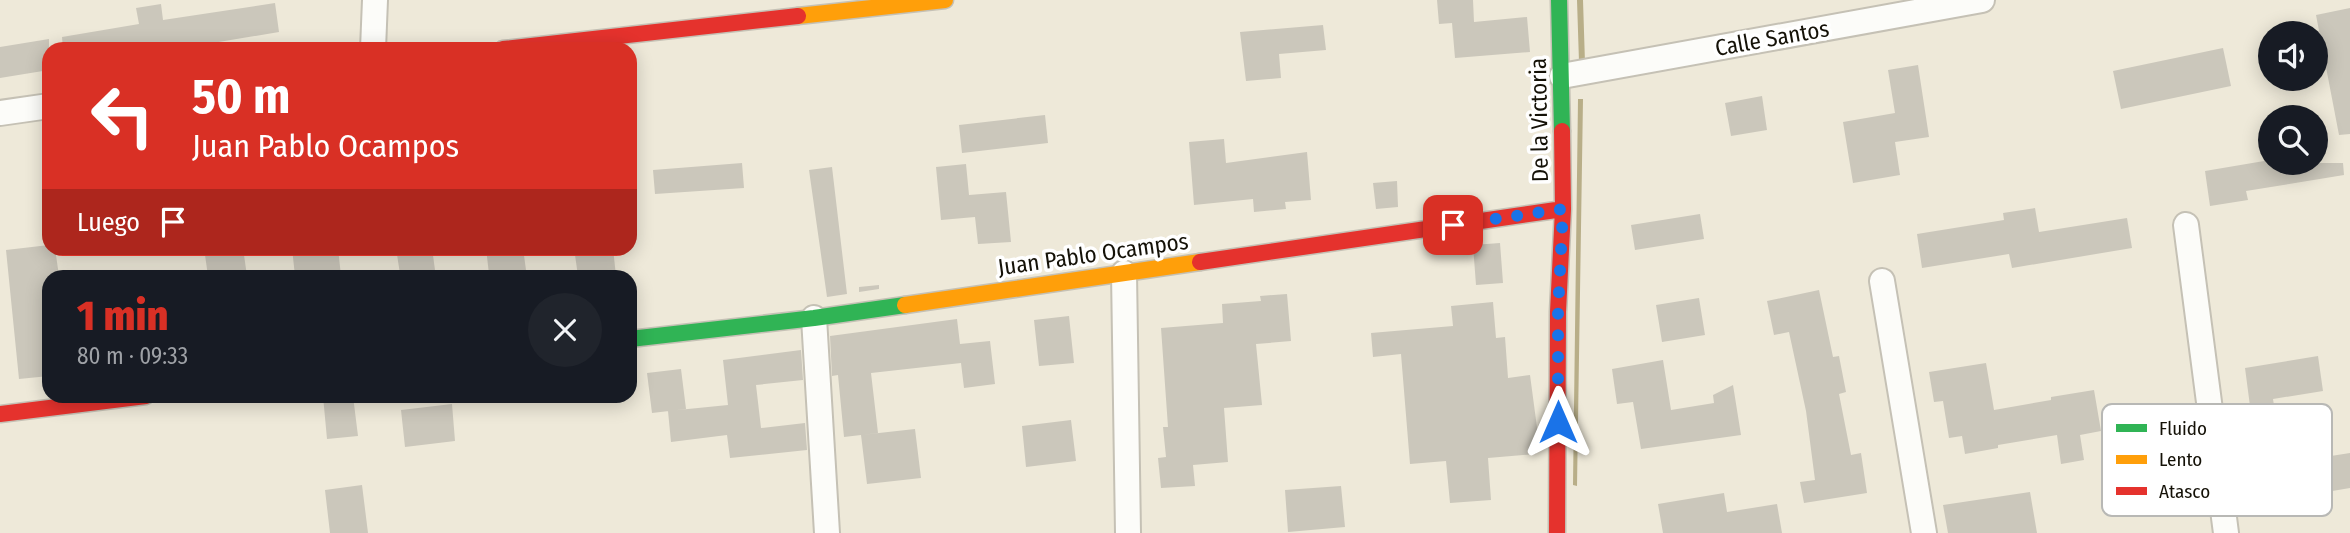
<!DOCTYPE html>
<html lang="es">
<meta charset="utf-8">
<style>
body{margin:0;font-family:"Fira Sans Condensed",sans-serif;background:#20242c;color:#f1f3f6;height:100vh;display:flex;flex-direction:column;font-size:26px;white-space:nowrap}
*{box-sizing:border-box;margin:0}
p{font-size:23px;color:#9ea1a6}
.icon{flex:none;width:38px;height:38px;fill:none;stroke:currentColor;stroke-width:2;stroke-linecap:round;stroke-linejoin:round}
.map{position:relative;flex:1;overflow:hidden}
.sheet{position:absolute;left:42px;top:270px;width:595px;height:133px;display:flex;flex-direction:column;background:#171b24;border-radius:21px;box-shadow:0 4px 18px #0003}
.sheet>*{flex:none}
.banner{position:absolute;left:42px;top:42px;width:595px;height:214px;border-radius:21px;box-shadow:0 4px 18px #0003;background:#d93025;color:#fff;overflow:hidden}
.tools{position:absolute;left:2258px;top:21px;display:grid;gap:14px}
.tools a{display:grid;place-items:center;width:70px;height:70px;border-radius:50%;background:#171b24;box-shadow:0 4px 18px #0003;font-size:35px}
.pin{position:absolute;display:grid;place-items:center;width:60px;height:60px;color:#fff;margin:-30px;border-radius:14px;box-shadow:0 4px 10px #0006}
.me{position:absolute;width:77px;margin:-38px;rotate:0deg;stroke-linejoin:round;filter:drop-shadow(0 0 5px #0008)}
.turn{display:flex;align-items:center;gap:24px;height:147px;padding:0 35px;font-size:32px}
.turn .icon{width:91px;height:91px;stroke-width:2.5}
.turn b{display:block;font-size:49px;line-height:60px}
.then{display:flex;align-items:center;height:66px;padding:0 35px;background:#0003;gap:14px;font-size:26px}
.round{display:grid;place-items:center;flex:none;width:74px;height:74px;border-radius:37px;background:#20242c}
.summary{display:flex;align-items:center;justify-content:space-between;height:119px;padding:0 35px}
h1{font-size:42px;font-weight:800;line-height:52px;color:#d93025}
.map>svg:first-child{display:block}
.water{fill:#b8ae88}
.building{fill:#cbc7bb}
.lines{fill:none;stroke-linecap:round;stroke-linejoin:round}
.street-casing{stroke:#c5c1b5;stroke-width:28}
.fast-casing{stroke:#c5c1b5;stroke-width:19}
.slow-casing{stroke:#c5c1b5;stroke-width:19}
.jam-casing{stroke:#c5c1b5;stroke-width:19}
.street{stroke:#fcfcf9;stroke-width:24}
.fast{stroke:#30b455;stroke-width:16}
.slow{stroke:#ff9f0a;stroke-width:16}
.jam{stroke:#e5322d;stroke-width:16}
.route{stroke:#1a73e8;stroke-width:12;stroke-dasharray:0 21.6}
.labels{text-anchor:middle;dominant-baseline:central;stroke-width:7;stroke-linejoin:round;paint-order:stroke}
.street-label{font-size:23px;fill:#141107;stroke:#fff}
.key{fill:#fff;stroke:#b8b8b5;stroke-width:2}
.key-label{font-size:19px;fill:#141107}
</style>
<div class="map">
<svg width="2350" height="533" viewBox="0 0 2350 533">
<rect width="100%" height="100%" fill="#eee9d9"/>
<path class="water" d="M 1577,0 L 1583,0 L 1585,63 L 1579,62 Z
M 1578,99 L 1583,99 L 1577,486 L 1573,485 Z"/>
<path class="building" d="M 1437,0 L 1473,0 L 1474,22 L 1527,17 L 1530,52 L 1455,58 L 1452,23 L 1439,24 Z
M 275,3 L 279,32 L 177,49 L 63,49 L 62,37 L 139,24 L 136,8 L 161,4 L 163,20 Z
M 2350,8 L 2350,134 L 2339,135 L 2316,15 Z
M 1323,25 L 1326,50 L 1279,54 L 1281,78 L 1246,81 L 1240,32 Z
M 49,39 L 49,70 L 0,78 L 0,47 Z
M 2223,48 L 2231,86 L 2121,109 L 2113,71 Z
M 1918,65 L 1929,137 L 1895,142 L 1900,175 L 1853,183 L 1843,122 L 1895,113 L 1888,70 Z
M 1762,96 L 1767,130 L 1731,136 L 1725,103 Z
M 1045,115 L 1048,143 L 962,153 L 959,125 Z
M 1224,139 L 1226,163 L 1307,152 L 1311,200 L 1285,202 L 1286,209 L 1254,212 L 1253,199 L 1194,205 L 1189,142 Z
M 2270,160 L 2270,163 L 2343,163 L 2344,175 L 2246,191 L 2248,200 L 2210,206 L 2205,171 Z
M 742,163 L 744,188 L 655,194 L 653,170 Z
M 966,164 L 969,195 L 1006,192 L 1011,242 L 978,244 L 975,217 L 941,220 L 936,167 Z
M 832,167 L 847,294 L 827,297 L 809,170 Z
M 1397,181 L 1398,207 L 1376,209 L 1373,183 Z
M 2035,208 L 2039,232 L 2127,218 L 2132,248 L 2012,268 L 2009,254 L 1922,268 L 1917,234 L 2004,220 L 2003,213 Z
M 1700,214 L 1704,239 L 1635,250 L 1631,225 Z
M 1500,243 L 1503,283 L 1476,285 L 1473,245 Z
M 49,245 L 49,248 L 55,248 L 59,276 L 49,276 L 49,376 L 19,379 L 6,250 Z
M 204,248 L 243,248 L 247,276 L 208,276 Z
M 292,248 L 338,248 L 341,276 L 295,276 Z
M 396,248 L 432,248 L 435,270 L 400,274 Z
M 486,248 L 523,248 L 526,270 L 489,274 Z
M 574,248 L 613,248 L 616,276 L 578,276 Z
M 879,285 L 879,289 L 859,292 L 859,287 Z
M 1819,290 L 1833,357 L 1839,356 L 1846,392 L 1839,394 L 1851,455 L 1861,453 L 1867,493 L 1804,503 L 1800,482 L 1815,480 L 1806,411 L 1789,332 L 1774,335 L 1767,301 Z
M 1287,294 L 1291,341 L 1256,344 L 1262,405 L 1224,408 L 1228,462 L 1193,465 L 1195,486 L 1161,488 L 1158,458 L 1166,457 L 1163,427 L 1168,427 L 1161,328 L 1223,323 L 1222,304 L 1261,301 L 1260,296 Z
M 1699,298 L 1705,335 L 1662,342 L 1656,305 Z
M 1493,302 L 1496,338 L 1505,337 L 1508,378 L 1530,375 L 1538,435 L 1534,436 L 1536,454 L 1488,458 L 1491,500 L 1450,503 L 1446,461 L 1410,464 L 1401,354 L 1373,357 L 1371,333 L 1453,326 L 1451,306 Z
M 1069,316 L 1074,363 L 1039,366 L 1034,320 Z
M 957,319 L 960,344 L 990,341 L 995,384 L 964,388 L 961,363 L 871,373 L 878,433 L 844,437 L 838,375 L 832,376 L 830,336 Z
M 801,350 L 803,380 L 756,385 L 761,428 L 805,423 L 807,450 L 730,458 L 727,435 L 671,442 L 668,411 L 728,405 L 723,360 Z
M 2318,356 L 2323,391 L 2273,399 L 2281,449 L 2249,455 L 2241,407 L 2250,406 L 2245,368 Z
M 1663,360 L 1671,410 L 1714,403 L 1713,395 L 1733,385 L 1741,435 L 1641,449 L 1633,402 L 1617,404 L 1612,369 Z
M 1986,363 L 1994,410 L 2051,400 L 2051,397 L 2094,390 L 2101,431 L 2080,435 L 2084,460 L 2061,464 L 2057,435 L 1998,445 L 1998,448 L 1965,454 L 1962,436 L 1949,438 L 1943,401 L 1934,402 L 1929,372 Z
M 681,369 L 686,409 L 652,413 L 647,373 Z
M 323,396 L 353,396 L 358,436 L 327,439 Z
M 452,404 L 455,441 L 405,447 L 401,410 Z
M 1071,420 L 1076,461 L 1026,467 L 1022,426 Z
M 915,429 L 921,478 L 867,484 L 861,435 Z
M 2350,453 L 2350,488 L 2285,499 L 2279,464 Z
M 362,485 L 368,533 L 330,533 L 325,490 Z
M 1341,486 L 1345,527 L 1288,532 L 1285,490 Z
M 2030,492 L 2037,533 L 1948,533 L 1943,505 Z
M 1724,493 L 1727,512 L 1777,504 L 1782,533 L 1663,533 L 1658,504 Z"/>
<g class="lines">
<defs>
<path id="street" d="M 373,49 L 375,0
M 1562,76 L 1982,0
M 0,113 L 49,106
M 2186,225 L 2226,533
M 1124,273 L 1128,533
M 1882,281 L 1924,533
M 814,318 L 827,533"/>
<path id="fast" d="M 1559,0 L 1562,131
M 630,339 L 814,318 L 905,305"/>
<path id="slow" d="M 798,16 L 945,0
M 905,305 L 1200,262"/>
<path id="jam" d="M 503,49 L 798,16
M 1200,262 L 1563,209
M 0,414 L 146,396
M 1557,533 L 1558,312 L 1563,209 L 1562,131"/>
</defs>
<use href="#street" class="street-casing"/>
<use href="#fast" class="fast-casing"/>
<use href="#slow" class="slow-casing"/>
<use href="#jam" class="jam-casing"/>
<use href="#street" class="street"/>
<use href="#fast" class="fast"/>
<use href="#slow" class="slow"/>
<use href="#jam" class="jam"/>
</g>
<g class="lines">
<path class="route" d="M 1453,225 L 1563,209 L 1558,312 L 1558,422"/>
</g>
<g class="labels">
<g class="street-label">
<text transform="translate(1772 38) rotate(-10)">Calle Santos</text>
<text transform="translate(1539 120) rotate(-91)">De la Victoria</text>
<text transform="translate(1093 254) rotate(-8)">Juan Pablo Ocampos</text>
</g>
</g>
<rect x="2102" y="404" width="230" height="112" rx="10" class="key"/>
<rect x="2116" y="424" width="31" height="8" fill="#30b455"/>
<rect x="2116" y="455" width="31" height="9" fill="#ff9f0a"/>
<rect x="2116" y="487" width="31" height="8" fill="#e5322d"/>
<g class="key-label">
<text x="2159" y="435">Fluido</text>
<text x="2159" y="466">Lento</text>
<text x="2159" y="498">Atasco</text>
</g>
</svg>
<div class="tools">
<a><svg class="icon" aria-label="sound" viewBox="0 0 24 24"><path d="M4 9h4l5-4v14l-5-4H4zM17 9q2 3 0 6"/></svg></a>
<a><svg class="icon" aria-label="search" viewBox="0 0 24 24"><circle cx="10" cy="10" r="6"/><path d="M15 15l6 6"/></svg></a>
</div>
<div class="pin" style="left:1453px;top:225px;background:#d93025"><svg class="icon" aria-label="arrive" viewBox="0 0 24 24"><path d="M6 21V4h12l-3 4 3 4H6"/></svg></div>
<svg class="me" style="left:1558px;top:422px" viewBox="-20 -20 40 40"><path d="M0-17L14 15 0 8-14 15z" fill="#1a73e8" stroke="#fff" stroke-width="4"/></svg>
<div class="banner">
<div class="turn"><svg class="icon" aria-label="left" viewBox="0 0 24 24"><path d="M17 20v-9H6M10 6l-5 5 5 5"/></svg><div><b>50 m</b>Juan Pablo Ocampos</div></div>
<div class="then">Luego<svg class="icon" aria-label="arrive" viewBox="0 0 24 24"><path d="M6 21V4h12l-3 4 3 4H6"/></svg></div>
</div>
<section class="sheet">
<div class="summary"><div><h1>1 min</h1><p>80 m · 09:33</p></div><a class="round"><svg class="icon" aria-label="close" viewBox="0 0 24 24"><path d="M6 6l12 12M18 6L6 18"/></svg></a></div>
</section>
</div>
